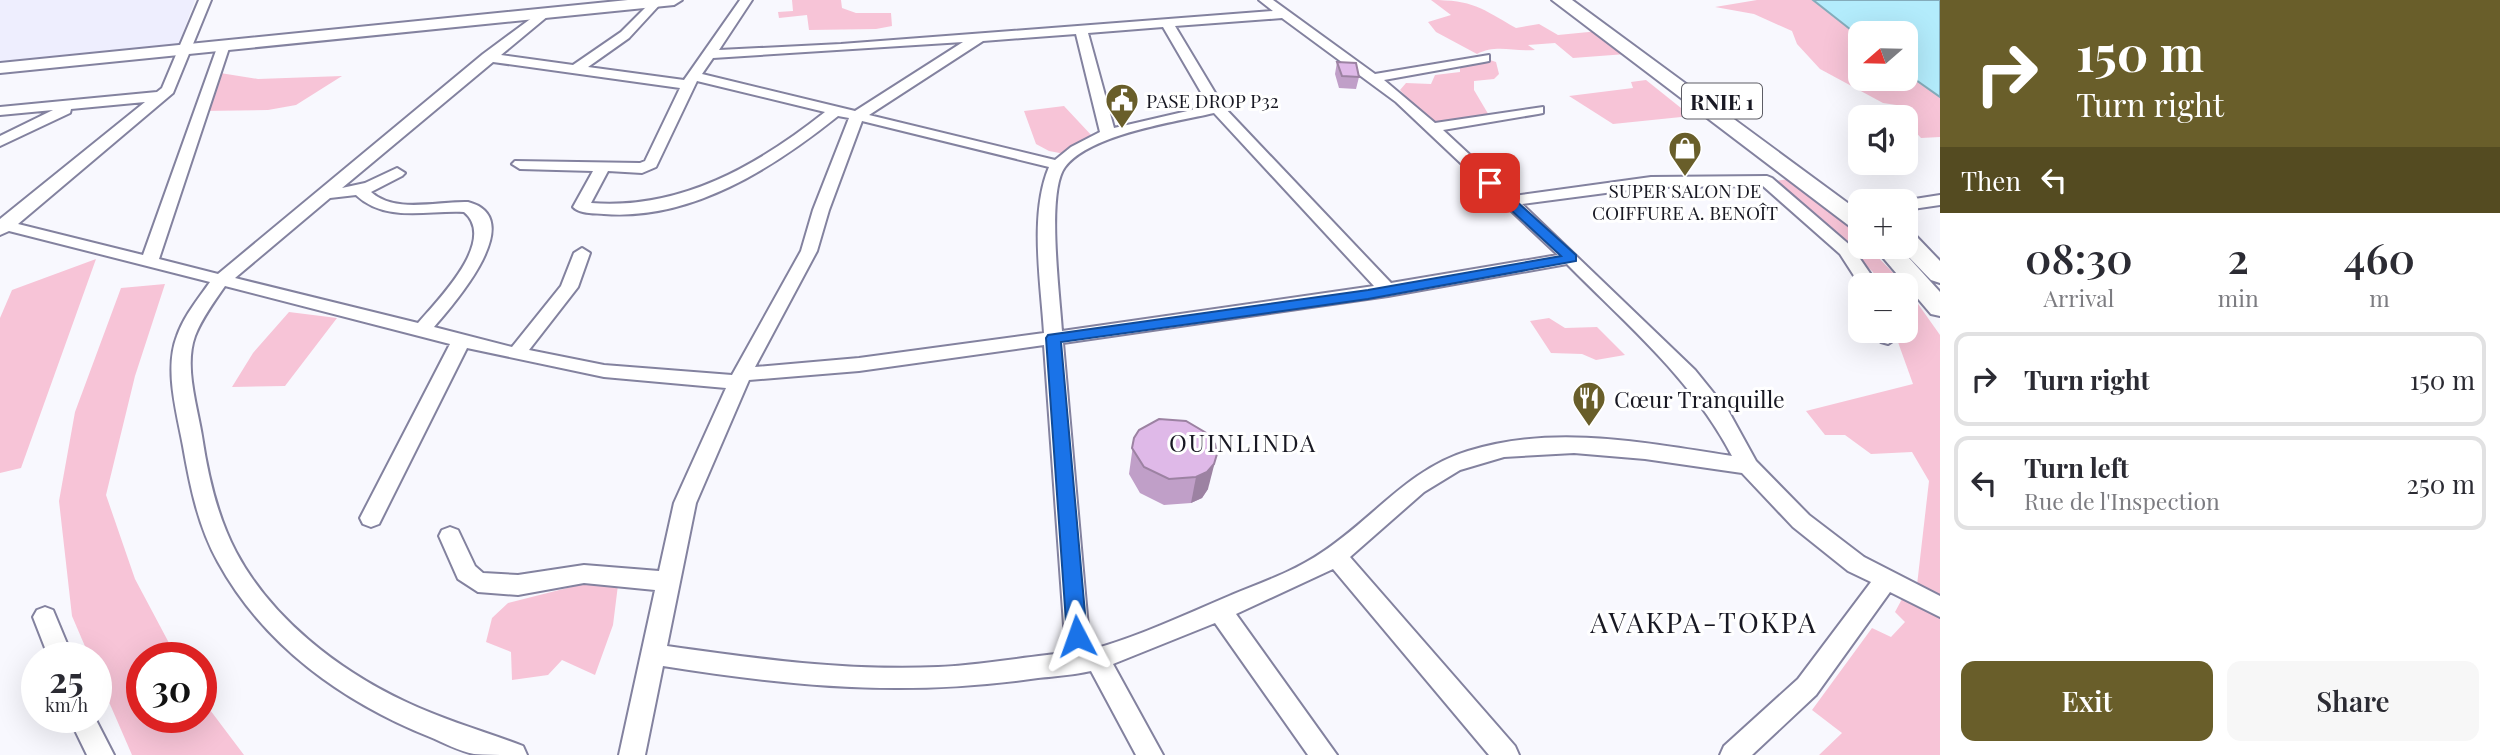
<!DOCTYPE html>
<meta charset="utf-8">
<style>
body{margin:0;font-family:"Playfair Display",serif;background:#f7f7f7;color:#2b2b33;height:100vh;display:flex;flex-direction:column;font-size:26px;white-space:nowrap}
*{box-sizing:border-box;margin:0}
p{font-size:23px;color:#7c7c81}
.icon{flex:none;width:38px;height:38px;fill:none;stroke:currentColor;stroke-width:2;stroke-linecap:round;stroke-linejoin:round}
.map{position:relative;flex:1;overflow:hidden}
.panel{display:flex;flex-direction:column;background:#fff;width:560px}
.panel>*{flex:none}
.top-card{background:#695e2a;color:#fff;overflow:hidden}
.needle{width:46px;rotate:250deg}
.tools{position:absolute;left:1848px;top:21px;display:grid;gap:14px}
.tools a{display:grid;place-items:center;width:70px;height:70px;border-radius:14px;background:#fff;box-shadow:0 7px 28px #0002;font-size:35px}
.speed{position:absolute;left:21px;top:642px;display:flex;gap:14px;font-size:35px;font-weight:700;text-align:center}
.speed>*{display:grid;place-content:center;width:91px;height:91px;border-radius:50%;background:#fff;box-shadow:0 7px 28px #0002;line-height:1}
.speed small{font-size:18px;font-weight:400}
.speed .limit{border:10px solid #d22;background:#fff;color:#111}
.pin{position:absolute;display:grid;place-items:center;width:60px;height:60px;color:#fff;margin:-30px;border-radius:14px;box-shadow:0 4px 10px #0006}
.me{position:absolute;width:77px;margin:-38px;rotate:356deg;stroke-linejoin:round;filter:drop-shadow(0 0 5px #0008)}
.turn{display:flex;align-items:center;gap:24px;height:147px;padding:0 21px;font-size:32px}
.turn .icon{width:91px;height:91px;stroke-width:2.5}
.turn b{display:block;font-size:49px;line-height:60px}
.then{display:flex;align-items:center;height:66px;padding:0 21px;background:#0003;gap:14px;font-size:26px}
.eta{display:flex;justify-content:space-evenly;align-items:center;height:119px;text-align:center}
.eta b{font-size:42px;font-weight:600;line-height:49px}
.cta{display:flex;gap:14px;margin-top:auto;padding:14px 21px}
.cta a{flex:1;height:80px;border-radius:14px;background:#695e2a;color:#fff;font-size:28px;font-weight:600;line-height:80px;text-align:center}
.cta a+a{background:#f7f7f7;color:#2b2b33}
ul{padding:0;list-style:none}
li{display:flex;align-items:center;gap:21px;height:94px;margin:0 14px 10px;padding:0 7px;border:4px solid #e1e1e2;border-radius:14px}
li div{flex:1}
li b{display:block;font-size:26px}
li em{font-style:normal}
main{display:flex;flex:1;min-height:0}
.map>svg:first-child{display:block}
.built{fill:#eeeefe}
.green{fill:#f7c4d7}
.water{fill:#b3ecfc;stroke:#84acbb;stroke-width:2}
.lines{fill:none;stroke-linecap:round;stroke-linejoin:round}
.minor-casing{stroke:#83829f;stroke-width:4}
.major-casing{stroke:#83829f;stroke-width:4}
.highway-casing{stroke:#83829f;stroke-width:4}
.minor{fill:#fff;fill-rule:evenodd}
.major{fill:#fff;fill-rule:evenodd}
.highway{fill:#fff;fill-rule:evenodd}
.wall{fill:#c09fc8}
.shaded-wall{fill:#9c82a2}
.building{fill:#dfb9e8;stroke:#9c82a2;stroke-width:2}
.route{fill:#1a73e8;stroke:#114b97;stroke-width:2}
.labels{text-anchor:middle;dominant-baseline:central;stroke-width:6;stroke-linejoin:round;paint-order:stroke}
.far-poi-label{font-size:19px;fill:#181823;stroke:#fff;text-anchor:start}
.shield{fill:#fff;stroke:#5d5d65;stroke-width:2}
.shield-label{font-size:21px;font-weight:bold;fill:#181823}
.poi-label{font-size:23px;fill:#181823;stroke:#fff;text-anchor:start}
.neighbourhood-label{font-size:24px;letter-spacing:2px;fill:#181823;stroke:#fff}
.near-neighbourhood-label{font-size:28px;letter-spacing:2px;fill:#181823;stroke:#fff}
</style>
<main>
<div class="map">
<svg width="1940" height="755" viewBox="0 0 1940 755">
<rect width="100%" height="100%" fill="#f8f8fe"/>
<path class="built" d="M 0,0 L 195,0 L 178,46 L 112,50 L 0,64 Z"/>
<path class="green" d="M 792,0 L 841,0 L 842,8 L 856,13 L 891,13 L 892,26 L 876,29 L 809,30 L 807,15 L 779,18 L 778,12 L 793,11 Z
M 1431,0 C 1473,0 1481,8 1516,28 L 1539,24 L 1558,35 L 1599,31 L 1626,54 L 1573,58 L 1555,43 L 1528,45 L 1535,50 C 1514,52 1496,44 1477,54 L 1436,32 L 1428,22 L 1451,15 Z
M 1757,0 L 1813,0 L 1860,37 L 1860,79 L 1906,79 L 1906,73 L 1940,97 L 1940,137 L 1921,138 L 1911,127 L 1914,125 L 1903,117 L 1906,114 L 1895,107 L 1903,106 L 1883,103 L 1820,69 L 1797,44 L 1792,31 L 1754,14 L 1715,7 Z
M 1484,58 L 1496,62 L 1499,74 L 1494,79 L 1474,81 L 1474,90 L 1490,117 C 1436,127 1438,132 1400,90 L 1406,83 L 1431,84 L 1435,75 L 1460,72 L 1460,62 Z
M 214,72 L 258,79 L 342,76 L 296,105 L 268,110 L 201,111 Z
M 1646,80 L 1691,116 L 1613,124 L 1569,96 L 1633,88 L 1631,82 Z
M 1064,106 L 1093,137 L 1065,154 L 1049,151 L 1036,144 L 1024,111 Z
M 1790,179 L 1837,216 L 1860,239 L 1860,247 L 1868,247 L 1905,285 L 1878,285 L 1873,272 L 1775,181 Z
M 96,259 L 21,468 L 0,473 L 0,318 L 12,290 Z
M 165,284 L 135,376 L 106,495 L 135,579 L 177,658 L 142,658 L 142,718 L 201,718 L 201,698 L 244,755 L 132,755 L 96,672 L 96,658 L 90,658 L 72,616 L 59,501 L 75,412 L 121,288 Z
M 1906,287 L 1940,335 L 1940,595 L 1917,585 L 1929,481 L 1912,452 L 1871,454 L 1845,435 L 1825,435 L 1806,411 L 1913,384 L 1894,331 L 1906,331 Z
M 289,312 L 337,318 L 285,386 L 232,387 L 253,353 Z
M 1549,318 L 1565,328 L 1597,327 L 1625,355 L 1596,360 L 1582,354 L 1551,353 L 1530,321 Z
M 579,585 L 618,585 L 613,625 L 595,675 L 562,660 L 548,675 L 512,680 L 511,652 L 486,642 L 492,618 L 508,603 Z
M 1902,599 L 1940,616 L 1940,755 L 1819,755 L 1842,733 L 1812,710 L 1872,628 L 1891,637 L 1905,622 L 1895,612 Z"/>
<path class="water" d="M 1813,0 L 1940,0 L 1940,97 L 1906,73 L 1906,33 L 1860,33 L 1860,37 Z"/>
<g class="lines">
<defs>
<path id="minor" d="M 199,0 L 211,0 L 173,93 L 18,224 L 143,255 L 218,45 L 224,41 L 230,45 L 159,259 L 218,274 L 483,54 L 544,9 L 550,13 L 548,16 L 501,55 L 573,65 L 621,32 L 653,0 L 664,0 L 629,38 L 588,67 L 684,80 L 740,0 L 752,0 L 719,50 L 841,44 L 1273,11 L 1259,0 L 1273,0 L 1375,74 L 1489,55 L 1489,61 L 1484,62 L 1384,80 L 1435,123 L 1543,107 L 1543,113 L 1538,114 L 1443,130 L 1514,196 L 1651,177 L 1767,176 L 1772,178 L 1852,247 L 1878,285 L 1860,285 L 1840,254 L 1763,186 L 1651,187 L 1522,204 L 1695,370 L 1729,412 L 1756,461 L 1809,515 L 1864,557 L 1940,596 L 1940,617 L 1890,592 L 1816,695 L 1752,755 L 1720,755 L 1724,746 L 1798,679 L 1871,582 L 1848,571 L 1793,527 L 1742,473 L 1645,459 L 1574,453 L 1504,457 L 1460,470 L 1424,492 L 1350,557 L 1515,746 L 1519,755 L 1489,755 L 1333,569 L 1236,614 L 1337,755 L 1308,755 L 1215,623 L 1113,664 L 1163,755 L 1136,755 L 1091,671 C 1074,675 1056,676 1038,678 C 904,697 795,687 663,666 L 645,755 L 619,755 L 655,590 L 584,583 L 518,595 L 478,592 L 458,579 L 439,536 L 442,530 L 450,527 L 458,530 L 475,566 L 483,573 L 518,575 L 584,565 L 659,571 L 674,503 L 726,388 L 604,377 L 467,348 L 379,524 L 371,527 L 363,524 L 360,518 L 450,344 L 225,286 C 214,302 202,318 195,336 C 184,366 197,405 202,436 C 208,476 217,516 236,552 C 271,618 338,670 404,701 C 443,720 484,731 523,746 L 527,755 C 511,755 490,755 474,754 C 459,751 444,743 430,737 C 343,702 264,646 218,562 C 198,526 190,486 183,446 C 177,413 164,369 177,336 C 184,316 198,299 210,282 L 9,231 L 0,235 L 0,219 L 145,102 L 71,109 L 70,113 L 0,146 L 0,136 L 53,110 L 0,115 L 0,107 L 157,92 L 162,88 ZM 1282,18 L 1396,102 L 1558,255 L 1391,283 L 1223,106 L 1175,26 ZM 1163,27 L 1209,106 L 1114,128 L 1088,33 ZM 1076,34 L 1100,132 L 1071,147 L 1055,160 L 869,115 L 983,41 ZM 963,42 L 855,111 L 702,74 L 713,58 ZM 493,62 L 680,88 L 645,161 L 640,163 L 515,161 L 512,164 L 520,169 L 593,171 L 573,207 C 580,214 593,213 604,214 C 691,221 773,168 838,116 L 849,118 L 813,210 L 801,251 L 732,375 L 604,365 L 529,350 L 578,287 L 590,253 L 582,248 L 574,253 L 561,286 L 512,347 L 434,327 C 453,305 530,218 468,202 C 438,201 395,214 371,192 L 402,176 L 405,173 L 397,168 L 365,183 L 342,188 ZM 697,81 L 825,112 C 757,166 680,210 591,203 L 608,171 L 642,173 L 656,167 ZM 1214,113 L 1374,286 L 1062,331 C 1060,297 1046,192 1065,167 C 1090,134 1175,122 1214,113 ZM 862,121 L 1049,167 C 1029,214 1041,283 1044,333 L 859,358 L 755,367 L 817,251 L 829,210 ZM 356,195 C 386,223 427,210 464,212 C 498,240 438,300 418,323 L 235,278 L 330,198 ZM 1567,264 C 1626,324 1693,380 1732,456 C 1646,443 1554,424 1468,451 C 1408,469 1372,520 1321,553 C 1293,572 1260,583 1229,596 C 1184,615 1138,637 1090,650 L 1063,343 L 1388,296 ZM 1044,345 L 1066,653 C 1023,657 981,665 938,667 C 847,671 757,659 667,646 L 696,503 L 749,380 L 859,371 Z
M 1940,195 L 1940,205 L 1906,210 L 1906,201 L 1902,201 Z
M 1877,331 L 1895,331 L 1897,338 L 1888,344 L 1881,342 Z
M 45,607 L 53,610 L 73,658 L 49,658 L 33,617 L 37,610 Z
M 69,718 L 95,718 L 114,755 L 87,755 Z"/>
<path id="major" d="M 628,0 L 682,0 L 674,5 L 0,73 L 0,63 Z"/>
<path id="highway" d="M 1552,0 L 1572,0 L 1860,212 L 1860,230 L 1852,228 Z
M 1906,233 L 1915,235 L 1940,261 L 1940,283 L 1931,280 L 1900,248 L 1940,292 L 1940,316 L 1931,314 L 1874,247 L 1906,247 Z"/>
</defs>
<use href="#minor" class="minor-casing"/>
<use href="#major" class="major-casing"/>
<use href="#highway" class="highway-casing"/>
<use href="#minor" class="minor"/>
<use href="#major" class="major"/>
<use href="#highway" class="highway"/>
</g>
<path class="wall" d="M 1337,62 L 1359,77 L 1356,89 L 1339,88 L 1335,74 Z
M 1159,419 L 1208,489 L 1202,498 L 1191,503 L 1164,505 L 1140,493 L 1129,474 L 1134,438 Z"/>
<path class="shaded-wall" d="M 1217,454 L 1208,489 L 1202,498 L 1191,503 L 1196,477 Z"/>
<path class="building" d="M 1337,62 L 1356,63 L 1359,77 L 1342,76 Z
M 1159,419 L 1186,421 L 1208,434 L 1215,444 L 1217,454 L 1214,464 L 1207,472 L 1196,477 L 1169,479 L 1144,467 L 1132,448 L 1134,438 L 1139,430 Z"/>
<path class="route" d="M 1490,179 L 1494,181 L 1576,255 L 1576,261 L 1368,299 L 1061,342 L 1087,636 L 1084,642 L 1077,645 L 1070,642 L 1067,636 L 1046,338 L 1048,335 L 1368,290 L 1561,256 L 1485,186 L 1484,183 Z"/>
<defs>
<symbol id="civic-pin" viewBox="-11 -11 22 30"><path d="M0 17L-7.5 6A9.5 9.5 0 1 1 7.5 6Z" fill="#695e2a" stroke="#fff"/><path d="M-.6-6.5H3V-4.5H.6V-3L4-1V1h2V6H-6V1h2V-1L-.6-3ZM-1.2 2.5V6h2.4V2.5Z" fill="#fff"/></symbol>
<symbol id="shop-pin" viewBox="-11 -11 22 30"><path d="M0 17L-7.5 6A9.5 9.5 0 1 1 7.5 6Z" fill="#695e2a" stroke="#fff"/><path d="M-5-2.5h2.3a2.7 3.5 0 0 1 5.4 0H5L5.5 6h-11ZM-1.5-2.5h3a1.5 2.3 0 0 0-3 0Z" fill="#fff"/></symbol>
<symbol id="restaurant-pin" viewBox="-11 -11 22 30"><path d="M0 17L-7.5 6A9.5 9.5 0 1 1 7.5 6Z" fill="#695e2a" stroke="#fff"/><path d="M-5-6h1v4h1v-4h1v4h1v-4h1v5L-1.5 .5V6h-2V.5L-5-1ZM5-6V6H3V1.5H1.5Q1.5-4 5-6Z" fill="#fff"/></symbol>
</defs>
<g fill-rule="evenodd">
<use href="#civic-pin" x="1103" y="81" width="38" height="52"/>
<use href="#shop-pin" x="1666" y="129" width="38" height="52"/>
<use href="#restaurant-pin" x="1570" y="379" width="38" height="52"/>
</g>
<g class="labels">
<g class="far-poi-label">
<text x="1146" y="100">PASE DROP P32</text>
<text x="1685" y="190" text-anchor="middle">SUPER SALON DE<tspan x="1685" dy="22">COIFFURE A. BENOÎT</tspan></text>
</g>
<rect class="shield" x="1682" y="83.5" width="80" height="35" rx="5"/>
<g class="shield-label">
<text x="1722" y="101">RNIE 1</text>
</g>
<g class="poi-label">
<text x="1614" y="398">Cœur Tranquille</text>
</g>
<g class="neighbourhood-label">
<text x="1243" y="442">OUINLINDA</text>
</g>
<g class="near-neighbourhood-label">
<text x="1704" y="621">AVAKPA-TOKPA</text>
</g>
</g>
</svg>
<div class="tools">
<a><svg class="needle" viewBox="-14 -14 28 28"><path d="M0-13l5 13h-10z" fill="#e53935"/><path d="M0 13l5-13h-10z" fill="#7c7c81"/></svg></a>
<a><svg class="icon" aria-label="sound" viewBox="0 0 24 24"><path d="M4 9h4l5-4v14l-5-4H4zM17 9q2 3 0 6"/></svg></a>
<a>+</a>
<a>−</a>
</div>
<div class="speed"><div>25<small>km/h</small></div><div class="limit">30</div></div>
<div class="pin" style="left:1490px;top:183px;background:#d93025"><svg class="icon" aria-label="arrive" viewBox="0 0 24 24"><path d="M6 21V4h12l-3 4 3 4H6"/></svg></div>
<svg class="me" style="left:1077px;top:636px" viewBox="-20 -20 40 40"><path d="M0-17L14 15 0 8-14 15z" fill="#1a73e8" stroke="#fff" stroke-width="4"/></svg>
</div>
<section class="panel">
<div class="top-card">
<div class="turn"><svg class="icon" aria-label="right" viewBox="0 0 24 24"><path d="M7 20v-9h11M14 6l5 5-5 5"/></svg><div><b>150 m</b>Turn right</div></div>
<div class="then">Then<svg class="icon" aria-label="left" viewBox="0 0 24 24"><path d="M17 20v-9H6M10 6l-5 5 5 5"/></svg></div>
</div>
<div class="eta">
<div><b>08:30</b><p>Arrival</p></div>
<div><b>2</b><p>min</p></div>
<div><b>460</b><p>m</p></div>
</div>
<ul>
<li><svg class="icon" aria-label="right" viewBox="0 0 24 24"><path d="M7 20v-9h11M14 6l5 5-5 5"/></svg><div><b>Turn right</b></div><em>150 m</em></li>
<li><svg class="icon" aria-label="left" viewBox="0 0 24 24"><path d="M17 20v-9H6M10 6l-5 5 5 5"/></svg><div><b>Turn left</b><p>Rue de l'Inspection</p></div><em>250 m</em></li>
</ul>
<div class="cta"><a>Exit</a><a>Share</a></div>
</section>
</main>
